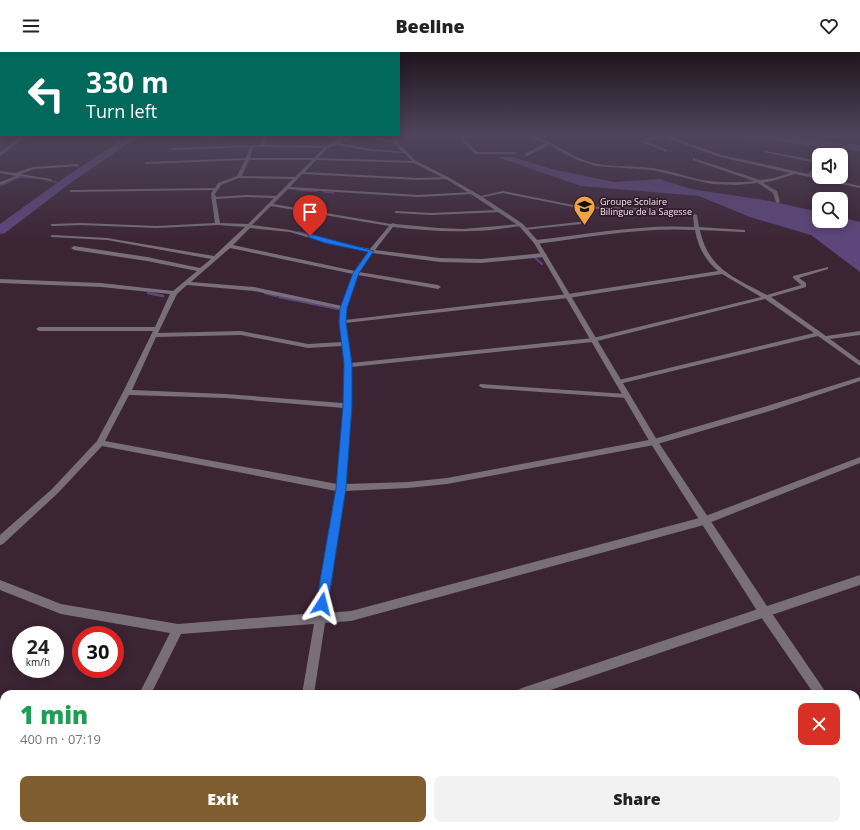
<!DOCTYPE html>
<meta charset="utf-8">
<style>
body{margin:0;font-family:"Open Sans",sans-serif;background:#f2f2f2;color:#222;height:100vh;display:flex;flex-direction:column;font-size:15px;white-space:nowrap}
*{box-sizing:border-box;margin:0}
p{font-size:13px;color:#767676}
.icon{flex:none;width:22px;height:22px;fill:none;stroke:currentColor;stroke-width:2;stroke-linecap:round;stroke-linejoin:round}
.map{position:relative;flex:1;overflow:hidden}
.panel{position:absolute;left:0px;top:638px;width:860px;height:140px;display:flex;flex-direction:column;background:#fff;border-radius:12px 12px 0 0;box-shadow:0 2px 10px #0003}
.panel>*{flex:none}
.hud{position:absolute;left:0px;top:0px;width:400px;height:84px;box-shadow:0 2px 10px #0003;background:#00695c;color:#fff;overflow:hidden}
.fabs{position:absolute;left:812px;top:96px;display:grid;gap:8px}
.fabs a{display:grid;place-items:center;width:36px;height:36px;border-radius:8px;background:#fff;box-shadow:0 2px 10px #0003;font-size:20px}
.speed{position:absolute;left:12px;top:574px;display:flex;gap:8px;font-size:20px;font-weight:700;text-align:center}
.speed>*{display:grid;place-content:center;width:52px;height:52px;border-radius:50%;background:#fff;box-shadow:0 2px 10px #0003;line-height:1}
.speed small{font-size:10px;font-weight:400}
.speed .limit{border:6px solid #d22;background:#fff;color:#111}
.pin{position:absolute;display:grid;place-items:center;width:34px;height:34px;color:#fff;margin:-41px -17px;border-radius:50% 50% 50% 0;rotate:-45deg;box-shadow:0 0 4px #0007}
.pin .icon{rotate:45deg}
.me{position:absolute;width:44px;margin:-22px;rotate:9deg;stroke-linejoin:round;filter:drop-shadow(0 0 3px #0008)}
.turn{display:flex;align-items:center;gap:14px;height:84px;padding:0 20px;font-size:18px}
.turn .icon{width:52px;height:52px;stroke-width:2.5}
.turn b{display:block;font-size:28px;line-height:34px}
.round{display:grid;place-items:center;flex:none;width:42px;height:42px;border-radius:8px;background:#f2f2f2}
.headline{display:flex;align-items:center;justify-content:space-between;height:68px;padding:0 20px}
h1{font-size:24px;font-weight:800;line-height:30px;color:#1e9e55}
.primary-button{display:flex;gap:8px;margin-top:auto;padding:8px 20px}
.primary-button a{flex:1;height:46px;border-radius:8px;background:#7f5d30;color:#fff;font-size:16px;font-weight:800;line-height:46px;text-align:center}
.primary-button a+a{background:#f2f2f2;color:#222}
header{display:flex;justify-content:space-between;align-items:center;height:52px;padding:0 20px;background:#fff;font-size:18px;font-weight:800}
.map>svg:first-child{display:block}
.water{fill:#5e467d}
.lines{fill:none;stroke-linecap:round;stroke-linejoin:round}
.stream-far2{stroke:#5e467d;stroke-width:1.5}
.stream-far1{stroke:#5e467d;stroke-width:2}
.stream{stroke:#5e467d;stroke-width:2.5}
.river{fill:#5e467d;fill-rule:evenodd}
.minor{fill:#786f7a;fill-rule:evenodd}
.tertiary{fill:#786f7a;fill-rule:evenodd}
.secondary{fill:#a394a5;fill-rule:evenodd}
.route{fill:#1a73e8;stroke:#114b97}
.labels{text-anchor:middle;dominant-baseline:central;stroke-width:3.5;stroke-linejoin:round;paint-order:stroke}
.far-poi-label{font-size:9px;fill:#f9e9f3;stroke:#311b2a;text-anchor:start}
</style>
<header><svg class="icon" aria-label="menu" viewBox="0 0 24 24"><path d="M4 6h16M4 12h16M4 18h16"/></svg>Beeline<svg class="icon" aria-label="heart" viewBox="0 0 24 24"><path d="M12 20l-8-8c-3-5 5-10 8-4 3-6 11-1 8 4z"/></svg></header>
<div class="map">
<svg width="860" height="778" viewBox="0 0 860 778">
<rect width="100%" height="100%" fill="#3b2434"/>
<path class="water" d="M 497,105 L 513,105 L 551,117 L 614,130 L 660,127 L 691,137 L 770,149 L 819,160 L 819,169 L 841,169 L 841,165 L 860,170 L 860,220 L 811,183 L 750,165 L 699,144 L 581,134 Z"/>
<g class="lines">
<path class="stream-far2" d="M 21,86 L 49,83
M 0,101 L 7,94
M 16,125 L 35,126
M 44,127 L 59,131 L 65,130
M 0,134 L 19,125
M 297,138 L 311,139
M 312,139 L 317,139
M 324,140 L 334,141"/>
<path class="stream-far1" d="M 298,180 L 322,187
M 534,205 L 542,212"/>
<path class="stream" d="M 148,241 L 163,244
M 265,241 L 276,244
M 279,245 L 339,257"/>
<path class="river" d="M 733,82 L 765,82 L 860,93 L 860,99 L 737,85 Z
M 131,83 L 145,83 L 132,89 L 69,132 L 5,181 L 0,182 L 0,172 L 61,128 L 126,85 Z"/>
<path class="minor" d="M 460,82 L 464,82 L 464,87 L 477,100 L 515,100 L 517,101 L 515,102 L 475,102 L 461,88 Z
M 519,82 C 546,82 564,102 589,110 C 609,116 631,113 652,116 C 667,118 682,123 697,127 C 715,131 735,131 754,129 L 693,108 L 693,106 L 760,128 L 774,126 L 790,121 L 720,105 L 663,85 L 645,89 L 667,98 L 667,100 L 639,89 L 659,84 L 657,82 L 663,82 L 722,103 L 808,122 L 816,111 L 764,100 L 766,99 L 819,109 L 819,112 L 812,123 L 860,134 L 860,136 L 795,122 L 776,128 L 763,131 L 777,139 L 780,150 L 778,151 L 776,150 L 773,141 L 758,131 L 737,133 L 712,132 L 652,118 L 596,114 L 577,108 L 549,93 L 527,104 L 525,104 L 525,102 L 546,91 Z
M 20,83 L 24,83 L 17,91 L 0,104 L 0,101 L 15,89 Z
M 227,83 L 239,83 L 207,87 L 205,86 Z
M 263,83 L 267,83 L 265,93 L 327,94 L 332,92 L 332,90 L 342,88 L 323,83 L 345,86 L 353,83 L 358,83 L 339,91 L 371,97 L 405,100 L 403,101 L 371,99 L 336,93 L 328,96 L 318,106 L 415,109 L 417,110 L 415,111 L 316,108 L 305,120 L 418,126 L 447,125 L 449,126 L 447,127 L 418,128 L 302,122 L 290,135 L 418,143 L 472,140 L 474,141 L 472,142 L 418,145 L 288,137 L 273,152 L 391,172 L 393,171 L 395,172 L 439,176 L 463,177 L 521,172 L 523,173 L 521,174 C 504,176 488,179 471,179 C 445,180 419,178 393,175 L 375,198 L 440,206 L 481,207 L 544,201 L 547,203 L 544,205 L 481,211 L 440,210 L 372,201 L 359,220 L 438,233 L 441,235 L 438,237 L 358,223 L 347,256 L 345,268 L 568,242 L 718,219 C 705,208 698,195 695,178 C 642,175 589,185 536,192 L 533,190 L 536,188 C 589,182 641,172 694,175 L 693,163 L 695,162 L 697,163 L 699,175 L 745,178 L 745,180 L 743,180 L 700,178 C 708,217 735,226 767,243 L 801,233 L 793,226 L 793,224 L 828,215 L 828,217 L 799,226 L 806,231 L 806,235 L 771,245 L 826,284 L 860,279 L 860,283 L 830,287 L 860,309 L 860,314 L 818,284 L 619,332 L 615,330 L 619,328 L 814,281 L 765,247 L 593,290 L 351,315 L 351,354 L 346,432 L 408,430 L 447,426 L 654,387 L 767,354 L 860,325 L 860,329 L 773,358 L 654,393 L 447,432 L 408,436 L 345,439 L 326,561 L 351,559 L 703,465 L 860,405 L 860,411 L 704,473 L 351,569 L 325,571 L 314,642 L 302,642 L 314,572 L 181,582 L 151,642 L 139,642 L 170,581 L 61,562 L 0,538 L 0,528 L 61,552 L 178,572 L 316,561 L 336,439 L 102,394 L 58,441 L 3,492 L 0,493 L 0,483 L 52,437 L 97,389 L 123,340 L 153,279 L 39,279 L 36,277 L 39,275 L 155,275 L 170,242 L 101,235 L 0,231 L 0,227 L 101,231 L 173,239 L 197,219 L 147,209 L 74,198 L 71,196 L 74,194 L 147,205 L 200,216 L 211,207 L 107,188 L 52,185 L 50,184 L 52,183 L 107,186 L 214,204 L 245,175 L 218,173 L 157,176 L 81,173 L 52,174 L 50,173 L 52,172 L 81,171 L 157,174 L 215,171 L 211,142 L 213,138 L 71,140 L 69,139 L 71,138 L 215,136 L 218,131 L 237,124 L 245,108 L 146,112 L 144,111 L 146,110 L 246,106 L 250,95 L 171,98 L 169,97 L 171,96 L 261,93 ZM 253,95 L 324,96 L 314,106 L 250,106 ZM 249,108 L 312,108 L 295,125 L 242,124 ZM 239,126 L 293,127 L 276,144 L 246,143 L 216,145 L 215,142 L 221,133 ZM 246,145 L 274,146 L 248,172 L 220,171 L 216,147 ZM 271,154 L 389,174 L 370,197 L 326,188 L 290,178 L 252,173 ZM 250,176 L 290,180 L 323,190 L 368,200 L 355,219 L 233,193 ZM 230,196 L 353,222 L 342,254 L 254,235 L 191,230 ZM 722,222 L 761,245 L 593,286 L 351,311 L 345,271 L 568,246 ZM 187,233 L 254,239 L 341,257 L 339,270 L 342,290 L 308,292 L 241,279 L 158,281 L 177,242 ZM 241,283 L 308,296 L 342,294 L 345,313 L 343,351 L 226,342 L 132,338 L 156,285 ZM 129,343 L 226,346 L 343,356 L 337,432 L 105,389 Z
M 364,83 L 370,83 L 397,90 L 395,91 Z
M 78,112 L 79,114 L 34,117 L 20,122 L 51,127 L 52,129 L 21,124 L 0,133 L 0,130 L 16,124 L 0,121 L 0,119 L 15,121 L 33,115 Z
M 503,139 L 578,154 L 686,158 L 688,159 L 686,160 L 578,156 L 503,141 L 479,146 L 477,145 Z
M 498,158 L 500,158 L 500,160 L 431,163 L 396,161 L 394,160 L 396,159 L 431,161 Z
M 579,170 L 581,170 L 581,172 L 524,178 L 522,177 L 524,176 Z
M 480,332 L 627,342 L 631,344 L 627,346 L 483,336 L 479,334 Z
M 860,523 L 860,533 L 539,642 L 516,642 L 518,638 L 522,636 Z
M 71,774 L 85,774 L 83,778 L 69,778 Z
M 120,774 L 143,774 L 141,778 L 118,778 Z
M 289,774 L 303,774 L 303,778 L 289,778 Z"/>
<path class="tertiary" d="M 392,83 L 396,83 L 397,90 L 416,109 L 448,125 L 481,144 L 523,172 L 538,189 L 657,388 L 769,557 L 827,642 L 814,642 L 761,565 L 651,392 L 534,191 L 519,174 L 477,146 L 446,127 L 414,111 L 394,91 Z
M 856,686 L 860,687 L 860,704 L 856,703 Z"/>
<path class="secondary" d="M 860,716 L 860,728 L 856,729 L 856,717 Z
M 714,774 L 735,774 L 733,778 L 712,778 Z"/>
</g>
<linearGradient id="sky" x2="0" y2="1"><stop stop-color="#20141d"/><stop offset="0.43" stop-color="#4f455c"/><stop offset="1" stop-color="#4f455c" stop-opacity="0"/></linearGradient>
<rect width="860" height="191" fill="url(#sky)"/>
<path class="route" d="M 310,182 L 374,199 L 359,221 L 347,256 L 346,270 L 352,312 L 352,354 L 346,436 L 328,552 L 327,556 L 322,558 L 318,556 L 316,552 L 336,436 L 343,354 L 344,312 L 339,270 L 340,256 L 353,221 L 368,200 L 325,191 L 308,185 L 308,183 Z"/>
<defs>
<symbol id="school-pin" viewBox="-11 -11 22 30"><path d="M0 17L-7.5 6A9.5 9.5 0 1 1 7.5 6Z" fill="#f1a540" stroke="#311b2a"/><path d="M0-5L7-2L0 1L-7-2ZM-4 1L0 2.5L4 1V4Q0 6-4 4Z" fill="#111"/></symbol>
</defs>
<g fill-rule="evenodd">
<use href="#school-pin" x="572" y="142" width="25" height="34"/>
</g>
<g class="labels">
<g class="far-poi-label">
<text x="600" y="149">Groupe Scolaire<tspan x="600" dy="10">Bilingue de la Sagesse</tspan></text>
</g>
</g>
</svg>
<div class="fabs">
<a><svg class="icon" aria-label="sound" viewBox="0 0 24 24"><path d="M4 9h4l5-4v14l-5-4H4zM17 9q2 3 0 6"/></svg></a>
<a><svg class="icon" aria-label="search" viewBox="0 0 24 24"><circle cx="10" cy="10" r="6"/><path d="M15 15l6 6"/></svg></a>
</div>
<div class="speed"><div>24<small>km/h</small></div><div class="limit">30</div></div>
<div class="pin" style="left:310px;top:184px;background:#d93025"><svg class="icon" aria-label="arrive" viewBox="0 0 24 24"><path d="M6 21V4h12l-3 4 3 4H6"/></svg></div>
<svg class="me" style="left:322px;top:552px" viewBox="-20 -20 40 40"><path d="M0-17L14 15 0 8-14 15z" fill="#1a73e8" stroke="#fff" stroke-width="4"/></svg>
<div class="hud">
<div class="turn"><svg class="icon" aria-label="left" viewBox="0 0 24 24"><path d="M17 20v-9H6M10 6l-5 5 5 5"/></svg><div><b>330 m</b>Turn left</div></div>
</div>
<section class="panel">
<div class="headline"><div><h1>1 min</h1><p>400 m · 07:19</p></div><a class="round" style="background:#d93025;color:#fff"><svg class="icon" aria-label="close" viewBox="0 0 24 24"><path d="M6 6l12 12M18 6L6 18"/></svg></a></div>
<div class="primary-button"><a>Exit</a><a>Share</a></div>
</section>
</div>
